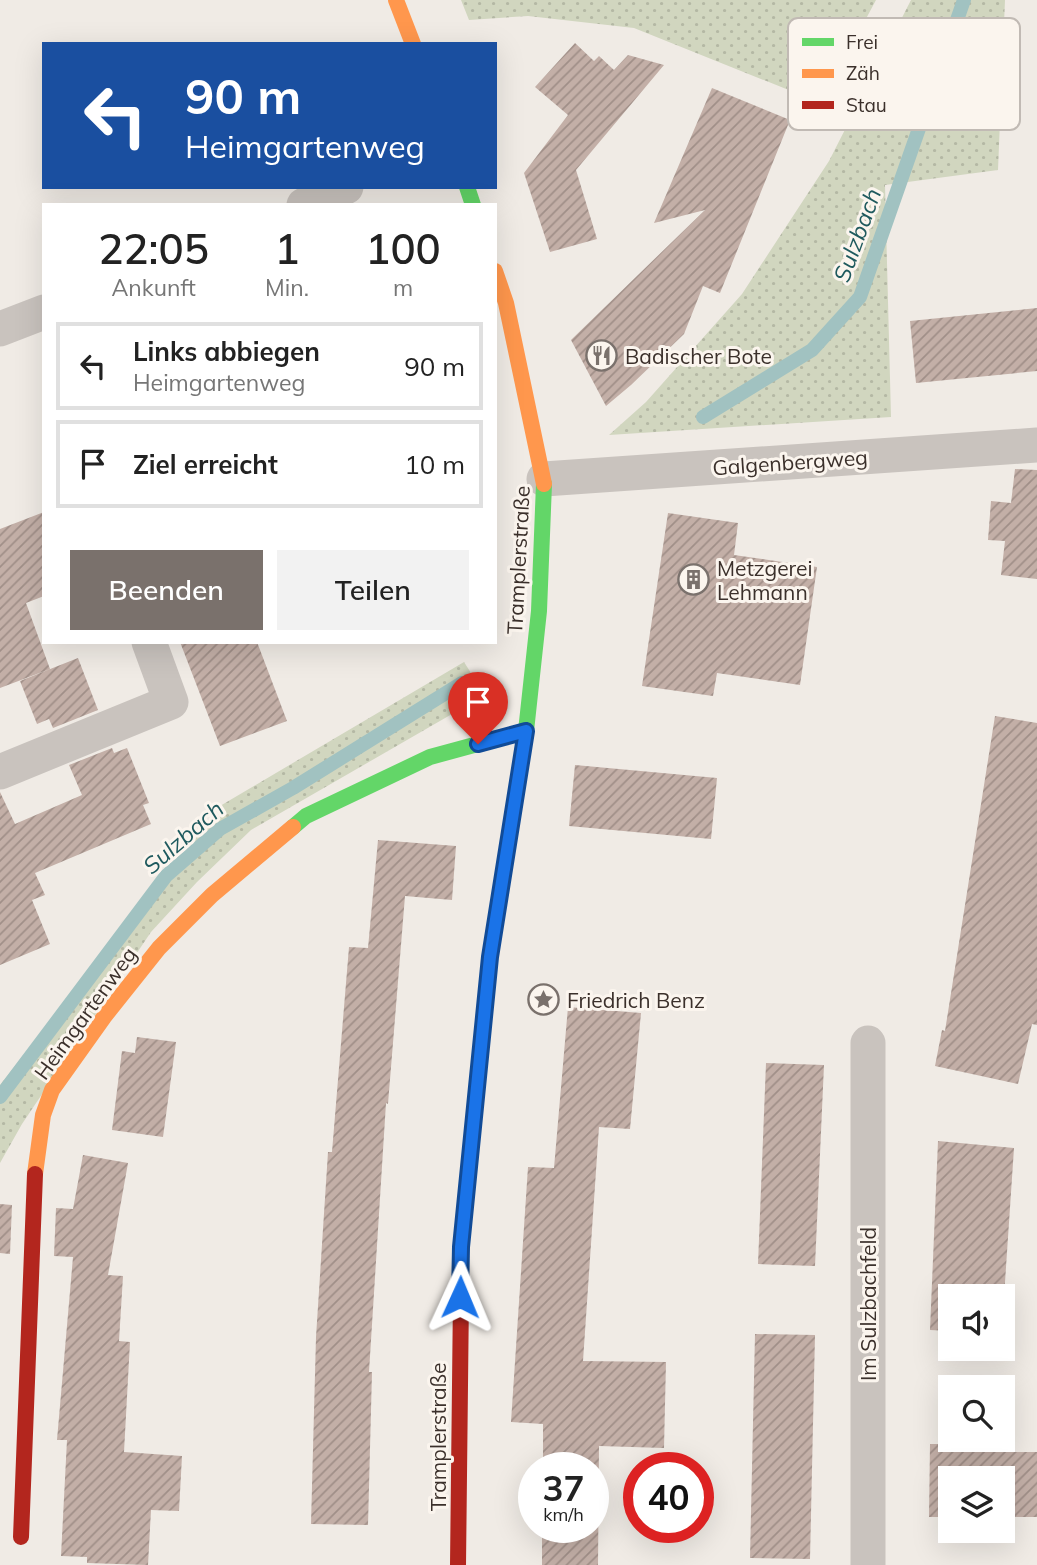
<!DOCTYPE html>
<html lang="de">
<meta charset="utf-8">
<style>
body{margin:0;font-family:Mulish,sans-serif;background:#f2f2f2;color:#222;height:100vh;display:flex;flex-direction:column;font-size:26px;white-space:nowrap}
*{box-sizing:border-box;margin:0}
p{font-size:23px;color:#767676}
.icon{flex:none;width:38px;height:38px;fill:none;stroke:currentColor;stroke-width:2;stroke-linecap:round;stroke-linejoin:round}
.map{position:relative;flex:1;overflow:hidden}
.panel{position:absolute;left:42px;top:203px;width:455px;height:441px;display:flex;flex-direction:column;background:#fff;border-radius:0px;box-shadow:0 7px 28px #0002}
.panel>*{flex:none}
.guide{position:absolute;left:42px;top:42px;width:455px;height:147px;border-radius:0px;box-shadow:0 7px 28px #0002;background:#1a4fa0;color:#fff;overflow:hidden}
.tools{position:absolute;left:938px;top:1284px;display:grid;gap:14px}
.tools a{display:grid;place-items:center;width:77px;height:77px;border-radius:0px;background:#fff;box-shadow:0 7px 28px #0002;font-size:35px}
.speed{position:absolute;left:518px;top:1452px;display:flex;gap:14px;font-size:35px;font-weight:700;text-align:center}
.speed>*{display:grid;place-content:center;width:91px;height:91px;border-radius:50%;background:#fff;box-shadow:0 7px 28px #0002;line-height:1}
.speed small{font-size:18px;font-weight:400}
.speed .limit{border:10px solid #d22;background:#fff;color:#111}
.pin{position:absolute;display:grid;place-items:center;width:60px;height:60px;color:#fff;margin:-72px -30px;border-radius:50% 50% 50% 0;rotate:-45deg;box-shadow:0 0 7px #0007}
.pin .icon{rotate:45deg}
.me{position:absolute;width:77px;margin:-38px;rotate:1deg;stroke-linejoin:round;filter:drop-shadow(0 0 5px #0008)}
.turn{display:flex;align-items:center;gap:24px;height:147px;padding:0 28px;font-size:32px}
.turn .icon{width:91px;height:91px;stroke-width:2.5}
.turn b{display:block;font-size:49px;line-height:60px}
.eta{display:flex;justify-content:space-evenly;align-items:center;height:119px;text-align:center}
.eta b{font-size:42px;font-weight:600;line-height:49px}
.primary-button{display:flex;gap:14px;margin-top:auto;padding:14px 28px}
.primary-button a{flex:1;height:80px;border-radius:0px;background:#7a716c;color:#fff;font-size:28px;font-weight:600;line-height:80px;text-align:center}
.primary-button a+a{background:#f2f2f2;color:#222}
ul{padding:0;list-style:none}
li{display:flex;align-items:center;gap:21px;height:88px;margin:0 14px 10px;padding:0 14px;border:4px solid #e0e0e0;border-radius:0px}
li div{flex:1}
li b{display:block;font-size:26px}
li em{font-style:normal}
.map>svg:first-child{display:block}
.grass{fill:url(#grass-dots)}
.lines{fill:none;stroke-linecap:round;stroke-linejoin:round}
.stream{stroke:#a1c2c1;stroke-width:14}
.building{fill:url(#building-hatch)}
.street{stroke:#c9c3be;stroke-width:35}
.fast{stroke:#63d668;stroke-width:16}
.slow{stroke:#ff974d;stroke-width:16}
.jam{stroke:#b3261e;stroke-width:16}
.route-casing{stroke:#114b97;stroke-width:18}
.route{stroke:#1a73e8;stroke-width:12}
.labels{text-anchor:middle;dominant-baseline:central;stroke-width:6;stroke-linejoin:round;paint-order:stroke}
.poi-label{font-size:21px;fill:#3b302b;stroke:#fbf5ee;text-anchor:start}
.street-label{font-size:21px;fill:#3b302b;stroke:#fbf5ee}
.water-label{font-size:23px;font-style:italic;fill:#1f5a5e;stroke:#fbf5ee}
.key{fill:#fbf5ee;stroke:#c1bab4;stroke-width:2}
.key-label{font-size:19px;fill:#3b302b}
</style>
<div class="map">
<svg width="1037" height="1565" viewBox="0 0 1037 1565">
<defs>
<pattern id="grass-dots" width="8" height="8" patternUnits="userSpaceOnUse" patternTransform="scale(1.75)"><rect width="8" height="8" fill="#d1d6bf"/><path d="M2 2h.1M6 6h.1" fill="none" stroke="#b4b8a4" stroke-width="1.8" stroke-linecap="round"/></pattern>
<pattern id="building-hatch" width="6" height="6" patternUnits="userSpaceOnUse" patternTransform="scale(1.75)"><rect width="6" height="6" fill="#c3afa7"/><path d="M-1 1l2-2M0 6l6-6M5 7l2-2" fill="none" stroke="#a08f88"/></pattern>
</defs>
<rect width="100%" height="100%" fill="#f0ebe5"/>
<path class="grass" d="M 461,0 L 876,0 L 821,103 L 634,28 L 528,16 L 469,20 Z
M 911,0 L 1005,0 L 998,170 L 885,185 L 891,417 L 609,435 L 646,402 L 742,294 L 829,161 Z
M 464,662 L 485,695 L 251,830 L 197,882 L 151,932 L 22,1124 L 0,1163 L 0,1085 L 220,806 Z"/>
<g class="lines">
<path class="stream" d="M 703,417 L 812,350 L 860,297 L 964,0
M 0,1097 L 166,876 L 220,829 L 293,788 L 462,683"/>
</g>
<path class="building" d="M 575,43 L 594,61 L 599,56 L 614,70 L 628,55 L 664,65 L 576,170 L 597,239 L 550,252 L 524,173 L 568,115 L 535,87 Z
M 712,88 L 790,120 L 720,293 L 703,286 L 684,334 L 631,385 L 606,406 L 571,340 L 705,210 L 654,223 Z
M 1037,308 L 1037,371 L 916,383 L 910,321 Z
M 1015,469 L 1037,470 L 1037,579 L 1001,575 L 1005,541 L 988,540 L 991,501 L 1011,503 Z
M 44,512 L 44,596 L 26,603 L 50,669 L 0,688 L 0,529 Z
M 668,513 L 738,523 L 734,555 L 817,567 L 800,685 L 717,673 L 713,696 L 642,686 Z
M 180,642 L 257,642 L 287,721 L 220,746 Z
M 78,658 L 98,710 L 53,728 L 49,719 L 37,724 L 20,681 Z
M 995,716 L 1037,723 L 1037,1025 L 1032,1024 L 1018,1084 L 935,1066 L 942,1030 L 945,1031 Z
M 112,748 L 114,753 L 127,748 L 149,803 L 143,805 L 151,824 L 35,873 L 45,895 L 32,900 L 50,944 L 0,965 L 0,792 L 15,824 L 82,795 L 69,765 Z
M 575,765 L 717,778 L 711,839 L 569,826 Z
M 378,840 L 456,846 L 452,900 L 405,896 L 388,1104 L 386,1103 L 369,1372 L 372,1372 L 368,1525 L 311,1524 L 316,1337 L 328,1152 L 332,1152 L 349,947 L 368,948 Z
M 568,1007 L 641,1013 L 630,1129 L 599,1127 L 583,1361 L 666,1362 L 664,1448 L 599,1446 L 598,1565 L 542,1565 L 542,1528 L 593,1528 L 593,1468 L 543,1468 L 543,1424 L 511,1422 L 528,1167 L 554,1168 Z
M 137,1037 L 176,1042 L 163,1137 L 112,1130 L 122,1051 L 135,1053 Z
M 766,1063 L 824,1065 L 815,1266 L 758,1264 Z
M 938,1141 L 1014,1148 L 1003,1312 L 1003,1297 L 950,1297 L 950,1331 L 930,1330 Z
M 83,1155 L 128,1163 L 108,1275 L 123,1276 L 119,1341 L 130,1342 L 124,1452 L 182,1456 L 179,1511 L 151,1510 L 148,1565 L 87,1563 L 87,1557 L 61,1556 L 67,1440 L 57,1440 L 73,1257 L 54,1256 L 56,1208 L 73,1209 Z
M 0,1204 L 12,1205 L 10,1254 L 0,1253 Z
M 755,1334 L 815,1335 L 810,1559 L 750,1558 Z
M 930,1444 L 997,1444 L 997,1452 L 1037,1452 L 1037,1517 L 1003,1517 L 1003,1479 L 950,1479 L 950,1517 L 929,1517 Z"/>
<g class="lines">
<path class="street" d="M 304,205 L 346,187
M 0,329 L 44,312
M 544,479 L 1037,445
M 0,772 L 171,702 L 149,642
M 868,1565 L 868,1043"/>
<path class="fast" d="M 467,187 L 473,205
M 293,827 L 306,816 L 430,757 L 526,731
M 461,1295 L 461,1247 L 490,957 L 526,731 L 539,611 L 544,484"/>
<path class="slow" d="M 396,0 L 413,44
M 495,271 L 506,303 L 544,484
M 35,1174 L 43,1115 L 52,1090 L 104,1017 L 159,948 L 212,895 L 293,827"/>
<path class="jam" d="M 21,1537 L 35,1174
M 458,1565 L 461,1295"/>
</g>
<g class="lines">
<defs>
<path id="route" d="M 460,1297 L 461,1247 L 490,957 L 526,731 L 478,744"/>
</defs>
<use href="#route" class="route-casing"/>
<use href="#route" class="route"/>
</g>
<defs>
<symbol id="restaurant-ring" viewBox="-11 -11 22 22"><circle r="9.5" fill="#fbf5ee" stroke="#7a716c" stroke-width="1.5"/><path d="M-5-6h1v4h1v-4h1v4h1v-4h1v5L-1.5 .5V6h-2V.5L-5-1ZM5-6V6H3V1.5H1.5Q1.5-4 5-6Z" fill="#7a716c"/></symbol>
<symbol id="building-ring" viewBox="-11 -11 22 22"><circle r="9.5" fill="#fbf5ee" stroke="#7a716c" stroke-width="1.5"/><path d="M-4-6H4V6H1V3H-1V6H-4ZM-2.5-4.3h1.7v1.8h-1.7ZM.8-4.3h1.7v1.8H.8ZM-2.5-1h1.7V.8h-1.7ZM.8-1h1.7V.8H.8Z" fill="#7a716c"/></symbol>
<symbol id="sight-ring" viewBox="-11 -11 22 22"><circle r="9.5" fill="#fbf5ee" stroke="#7a716c" stroke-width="1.5"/><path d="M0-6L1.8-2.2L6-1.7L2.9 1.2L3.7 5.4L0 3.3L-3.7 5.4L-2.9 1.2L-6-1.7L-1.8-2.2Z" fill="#7a716c"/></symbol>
</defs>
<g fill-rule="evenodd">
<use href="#restaurant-ring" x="584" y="338" width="35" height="35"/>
<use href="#building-ring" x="676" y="562" width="35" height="35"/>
<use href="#sight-ring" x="526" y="982" width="35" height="35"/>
</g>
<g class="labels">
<g class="poi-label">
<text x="625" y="356">Badischer Bote</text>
<text x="717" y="568">Metzgerei<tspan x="717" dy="24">Lehmann</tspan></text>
<text x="567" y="1000">Friedrich Benz</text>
</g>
<g class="street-label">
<text transform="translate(790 462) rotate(-4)">Galgenbergweg</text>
<text transform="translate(518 560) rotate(-87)">Tramplerstraße</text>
<text transform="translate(85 1013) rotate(-54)">Heimgartenweg</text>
<text transform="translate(868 1304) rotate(-90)">Im Sulzbachfeld</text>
<text transform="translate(438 1437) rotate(-90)">Tramplerstraße</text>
</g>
<g class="water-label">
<text transform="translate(857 235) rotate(-70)">Sulzbach</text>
<text transform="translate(183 837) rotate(-41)">Sulzbach</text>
</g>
</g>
<rect x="788" y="18" width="232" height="112" rx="10" class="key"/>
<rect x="802" y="38" width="32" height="8" fill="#63d668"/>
<rect x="802" y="69" width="32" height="9" fill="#ff974d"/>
<rect x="802" y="101" width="32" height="8" fill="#b3261e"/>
<g class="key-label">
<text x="846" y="49">Frei</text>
<text x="846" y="80">Zäh</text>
<text x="846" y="112">Stau</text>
</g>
</svg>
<div class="tools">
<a><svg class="icon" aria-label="sound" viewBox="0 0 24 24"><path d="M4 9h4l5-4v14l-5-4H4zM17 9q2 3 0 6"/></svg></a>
<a><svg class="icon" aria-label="search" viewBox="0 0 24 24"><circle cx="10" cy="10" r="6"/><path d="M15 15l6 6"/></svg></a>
<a><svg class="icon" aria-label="layers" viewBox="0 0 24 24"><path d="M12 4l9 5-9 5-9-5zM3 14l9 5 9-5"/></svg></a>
</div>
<div class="speed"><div>37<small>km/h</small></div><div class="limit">40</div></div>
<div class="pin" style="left:478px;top:744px;background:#d93025"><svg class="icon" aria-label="arrive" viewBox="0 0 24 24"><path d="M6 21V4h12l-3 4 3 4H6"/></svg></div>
<svg class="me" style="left:460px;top:1297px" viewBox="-20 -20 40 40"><path d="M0-17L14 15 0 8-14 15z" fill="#1a73e8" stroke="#fff" stroke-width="4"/></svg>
<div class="guide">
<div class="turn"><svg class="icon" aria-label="left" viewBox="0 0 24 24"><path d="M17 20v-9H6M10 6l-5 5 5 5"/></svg><div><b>90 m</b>Heimgartenweg</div></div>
</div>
<section class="panel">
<div class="eta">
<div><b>22:05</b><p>Ankunft</p></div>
<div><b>1</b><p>Min.</p></div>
<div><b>100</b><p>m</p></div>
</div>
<ul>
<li><svg class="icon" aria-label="left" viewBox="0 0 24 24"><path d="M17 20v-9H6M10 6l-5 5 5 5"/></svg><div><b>Links abbiegen</b><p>Heimgartenweg</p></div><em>90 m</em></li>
<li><svg class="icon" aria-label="arrive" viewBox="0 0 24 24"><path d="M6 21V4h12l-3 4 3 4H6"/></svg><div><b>Ziel erreicht</b></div><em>10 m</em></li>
</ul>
<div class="primary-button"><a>Beenden</a><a>Teilen</a></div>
</section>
</div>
